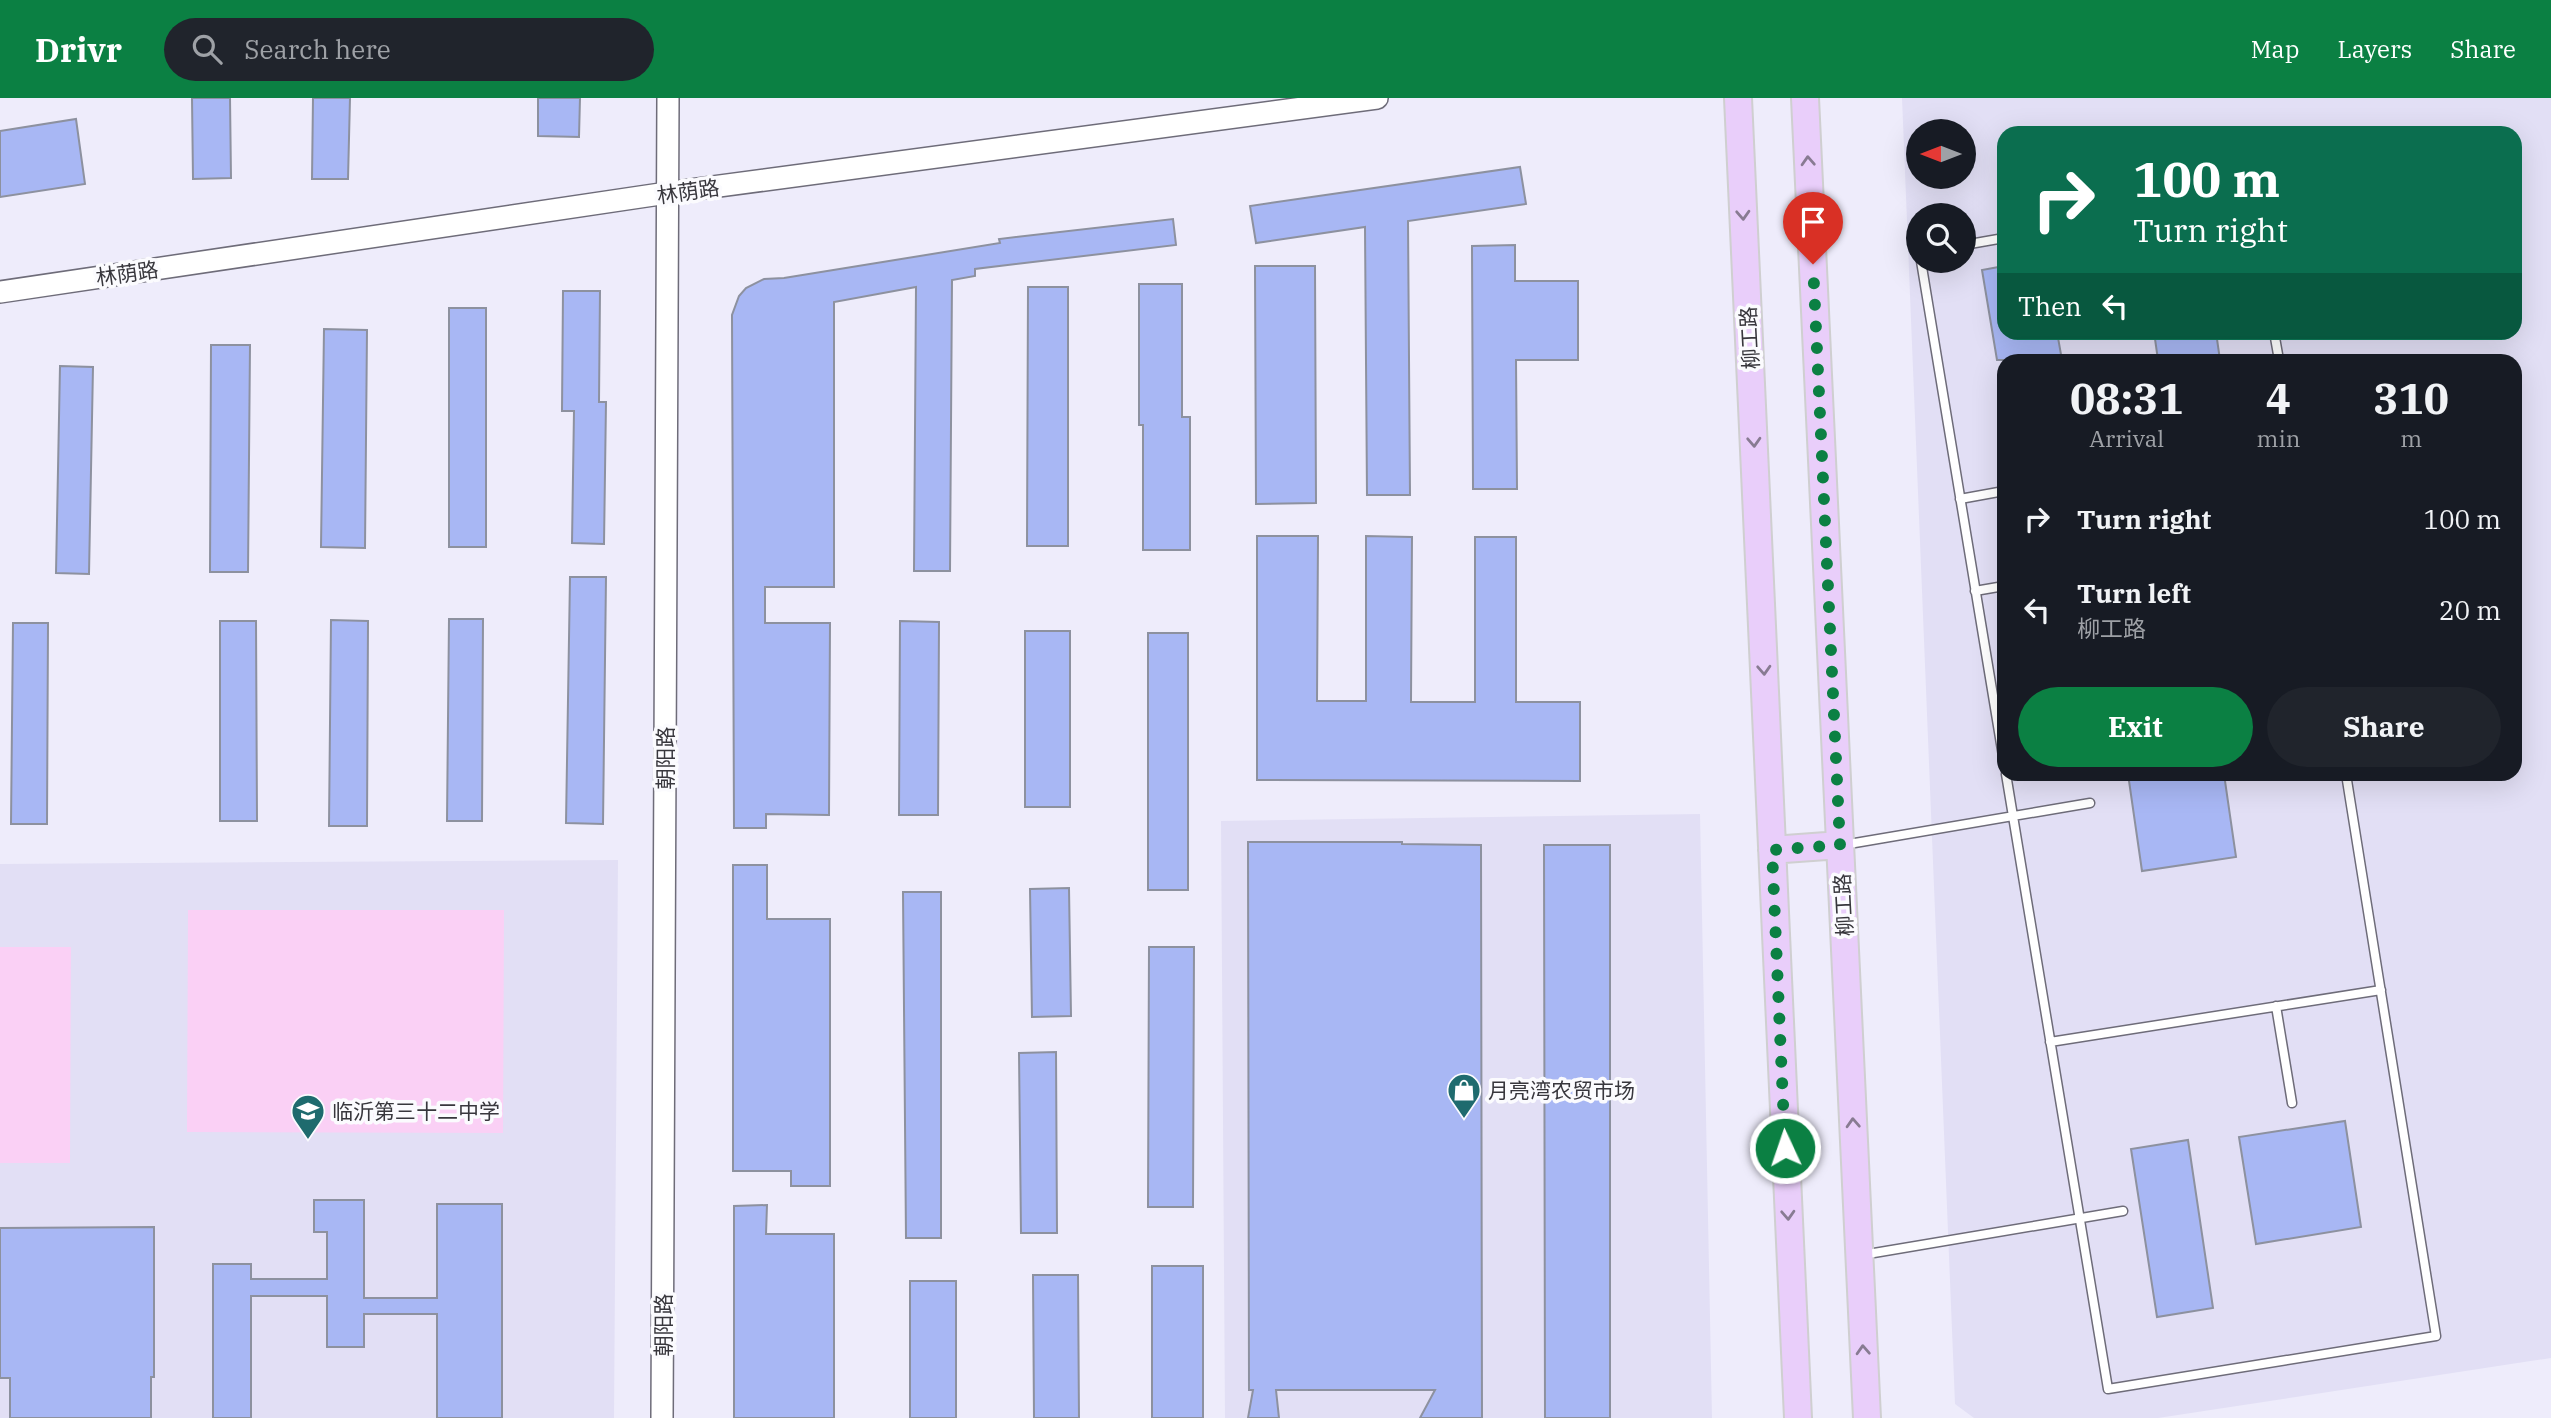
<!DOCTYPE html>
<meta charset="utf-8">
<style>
body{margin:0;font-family:"IBM Plex Serif","Noto Sans SC",serif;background:#20242c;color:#f1f3f6;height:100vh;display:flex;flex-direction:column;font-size:26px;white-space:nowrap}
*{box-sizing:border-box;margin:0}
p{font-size:23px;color:#9ea1a6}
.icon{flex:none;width:38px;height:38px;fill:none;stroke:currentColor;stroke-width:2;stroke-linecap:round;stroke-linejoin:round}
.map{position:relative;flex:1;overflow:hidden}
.details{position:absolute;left:1997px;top:256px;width:525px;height:427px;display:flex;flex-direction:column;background:#171b24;border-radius:21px;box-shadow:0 7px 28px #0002}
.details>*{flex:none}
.top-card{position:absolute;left:1997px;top:28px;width:525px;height:214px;border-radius:21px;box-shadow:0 7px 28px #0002;background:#0b6e4f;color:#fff;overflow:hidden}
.needle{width:46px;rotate:270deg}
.buttons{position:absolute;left:1906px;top:21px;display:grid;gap:14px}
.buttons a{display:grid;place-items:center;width:70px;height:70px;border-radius:50%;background:#171b24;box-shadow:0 7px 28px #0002;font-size:35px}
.pin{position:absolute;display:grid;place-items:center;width:60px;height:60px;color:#fff;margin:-72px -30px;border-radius:50% 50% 50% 0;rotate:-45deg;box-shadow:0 0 7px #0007}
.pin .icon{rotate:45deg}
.me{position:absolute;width:77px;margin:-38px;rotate:357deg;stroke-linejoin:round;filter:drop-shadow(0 0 5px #0008)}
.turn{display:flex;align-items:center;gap:24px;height:147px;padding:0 21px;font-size:32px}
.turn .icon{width:91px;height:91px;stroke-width:2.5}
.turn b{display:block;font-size:49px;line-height:60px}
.then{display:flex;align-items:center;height:66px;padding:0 21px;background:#0003;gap:14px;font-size:26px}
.eta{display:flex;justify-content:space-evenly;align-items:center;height:119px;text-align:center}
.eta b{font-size:42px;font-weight:700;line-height:49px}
.cta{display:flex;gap:14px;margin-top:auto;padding:14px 21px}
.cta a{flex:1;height:80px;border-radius:42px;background:#0b8043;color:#fff;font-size:28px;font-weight:700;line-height:80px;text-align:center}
.cta a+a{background:#20242c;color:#f1f3f6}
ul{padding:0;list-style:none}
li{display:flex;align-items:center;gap:21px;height:91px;padding:0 21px}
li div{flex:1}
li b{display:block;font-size:26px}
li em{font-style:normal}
header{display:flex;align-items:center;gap:42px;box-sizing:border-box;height:98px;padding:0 35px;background:#0b8043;color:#fff}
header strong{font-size:33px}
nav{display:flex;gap:38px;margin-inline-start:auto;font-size:24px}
.search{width:490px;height:63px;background:#20242c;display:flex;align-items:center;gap:18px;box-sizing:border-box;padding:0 24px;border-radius:38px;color:#9ea1a6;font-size:26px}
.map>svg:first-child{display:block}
.built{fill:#e2dff5;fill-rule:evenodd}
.green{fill:#fad0f5}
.building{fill:#a8b7f4;stroke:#8d919f;stroke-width:2}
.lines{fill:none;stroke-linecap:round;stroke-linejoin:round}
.service-casing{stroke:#6e6c79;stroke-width:11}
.tertiary-casing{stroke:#6e6c79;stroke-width:24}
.primary-casing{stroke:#cfcfd0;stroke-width:30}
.service{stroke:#fff;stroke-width:8}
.tertiary{stroke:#fff;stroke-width:21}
.primary{stroke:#e9cefa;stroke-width:26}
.oneway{stroke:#887b92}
.route{stroke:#0b8043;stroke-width:12;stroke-dasharray:0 21.6}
.labels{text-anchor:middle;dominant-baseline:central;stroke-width:7;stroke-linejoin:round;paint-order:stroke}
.street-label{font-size:21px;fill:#38373d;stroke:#fbfbfe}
.poi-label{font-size:21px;fill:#38373d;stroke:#fbfbfe;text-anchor:start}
</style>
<header>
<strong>Drivr</strong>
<div class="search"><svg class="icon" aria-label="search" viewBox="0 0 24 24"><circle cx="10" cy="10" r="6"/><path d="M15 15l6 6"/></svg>Search here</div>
<nav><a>Map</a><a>Layers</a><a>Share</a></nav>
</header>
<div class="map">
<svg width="2551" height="1320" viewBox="0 0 2551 1320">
<rect width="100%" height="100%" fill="#eeecfb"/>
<path class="built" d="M 1902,0 L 2551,0 L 2551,1260 L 2158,1320 L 1974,1320 L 1955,1306 ZM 1918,33 L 1964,33 L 1964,79 L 1918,79 ZM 2004,35 L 2515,35 L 2515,234 L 2004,234 ZM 1918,117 L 1964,117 L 1964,163 L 1918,163 ZM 2004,262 L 2515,262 L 2515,676 L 2004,676 Z
M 1700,716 L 1712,1320 L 1225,1320 L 1221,723 Z
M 618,762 L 614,1320 L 0,1320 L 0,766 Z"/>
<path class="green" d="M 188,812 L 504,812 L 503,1035 L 187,1034 Z
M 0,849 L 71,849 L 70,1065 L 0,1065 Z"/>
<path class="building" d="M 192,0 L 230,0 L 231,80 L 193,81 Z
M 313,0 L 350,0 L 348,81 L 312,81 Z
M 538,0 L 580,0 L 579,39 L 538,38 Z
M 76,21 L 85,86 L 0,99 L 0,33 Z
M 1520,69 L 1526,106 L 1408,123 L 1410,397 L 1367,397 L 1365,129 L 1256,145 L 1250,108 Z
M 1173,121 L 1176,147 L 975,171 L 975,178 L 952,182 L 950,473 L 914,473 L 916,189 L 834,204 L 834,489 L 765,489 L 765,525 L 830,525 L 829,717 L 766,716 L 766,730 L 734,730 L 732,217 L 739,198 L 746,190 L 764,181 L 784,180 L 1000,145 L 999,141 Z
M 1515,147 L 1515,183 L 1578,183 L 1578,262 L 1516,262 L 1517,391 L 1473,391 L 1472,148 Z
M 1255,168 L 1315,168 L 1316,405 L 1256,406 Z
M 2004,168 L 2004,234 L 2057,234 L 2062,262 L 1997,262 L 1982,172 Z
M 1139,186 L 1182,186 L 1182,319 L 1190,319 L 1190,452 L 1143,452 L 1143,327 L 1139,327 Z
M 1028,189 L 1068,189 L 1068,448 L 1027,448 Z
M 563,193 L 600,193 L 599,304 L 606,304 L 604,446 L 572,445 L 574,313 L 562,313 Z
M 449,210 L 486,210 L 486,449 L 449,449 Z
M 324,231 L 367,232 L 365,450 L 321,449 Z
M 2154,234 L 2216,234 L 2220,262 L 2158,262 Z
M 211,247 L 250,247 L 248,474 L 210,474 Z
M 60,268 L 93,269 L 89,476 L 56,475 Z
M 1257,438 L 1318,438 L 1317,603 L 1366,603 L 1366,438 L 1412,439 L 1411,604 L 1475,604 L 1475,439 L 1516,439 L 1516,604 L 1580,604 L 1580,683 L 1257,682 Z
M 570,479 L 606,479 L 603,726 L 566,725 Z
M 449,521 L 483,521 L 482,723 L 447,723 Z
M 331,522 L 368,523 L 367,728 L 329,728 Z
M 220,523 L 256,523 L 257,723 L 220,723 Z
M 900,523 L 939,524 L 938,717 L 899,717 Z
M 13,525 L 48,525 L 47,726 L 11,726 Z
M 1025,533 L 1070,533 L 1070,709 L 1025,709 Z
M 1148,535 L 1188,535 L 1188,792 L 1148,792 Z
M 2128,676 L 2224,676 L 2236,759 L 2142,773 Z
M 1248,744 L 1402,744 L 1402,746 L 1481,747 L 1482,1320 L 1420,1320 L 1435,1292 L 1276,1292 L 1279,1320 L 1248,1320 L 1253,1292 L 1249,1292 Z
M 1544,747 L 1610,747 L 1610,1320 L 1545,1320 Z
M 733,767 L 767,767 L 767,821 L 830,821 L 830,1088 L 791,1088 L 791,1073 L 733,1073 Z
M 1069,790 L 1071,918 L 1032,919 L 1030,791 Z
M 903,794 L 941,794 L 941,1140 L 906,1140 Z
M 1149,849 L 1194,849 L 1193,1109 L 1148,1109 Z
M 1056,954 L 1057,1135 L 1021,1135 L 1019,955 Z
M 2345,1023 L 2361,1129 L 2256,1146 L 2239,1039 Z
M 2188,1042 L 2213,1210 L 2157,1219 L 2131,1051 Z
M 314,1102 L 364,1102 L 364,1200 L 437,1200 L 437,1106 L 502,1106 L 502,1320 L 437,1320 L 437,1216 L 364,1216 L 364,1249 L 327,1249 L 327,1198 L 251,1198 L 251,1320 L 213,1320 L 213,1166 L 251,1166 L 251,1181 L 327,1181 L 327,1134 L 314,1134 Z
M 767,1107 L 766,1136 L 834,1136 L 834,1320 L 734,1320 L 734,1108 Z
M 154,1129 L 154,1279 L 151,1279 L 151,1320 L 10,1320 L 10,1280 L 0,1280 L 0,1130 Z
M 1152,1168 L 1203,1168 L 1203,1320 L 1152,1320 Z
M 1033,1177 L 1078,1177 L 1079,1320 L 1034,1320 Z
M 910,1183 L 956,1183 L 956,1320 L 910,1320 Z"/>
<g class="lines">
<defs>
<path id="service" d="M 1964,147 L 2004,140
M 1921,163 L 2004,664
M 2274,234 L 2279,262
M 1960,401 L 2004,393
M 1975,493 L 2004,488
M 2006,676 L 2108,1291 L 2436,1238 L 2346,676
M 1843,747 L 2090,705
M 2276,908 L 2292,1005
M 2050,944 L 2381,892
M 1862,1157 L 2123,1113"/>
<path id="tertiary" d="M 0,194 L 667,95 L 1377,0
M 662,1320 L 668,0"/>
<path id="primary" d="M 1738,0 L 1798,1320
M 1805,0 L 1867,1320
M 1772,752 L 1840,747"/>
</defs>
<use href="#service" class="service-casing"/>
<use href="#tertiary" class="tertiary-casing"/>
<use href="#primary" class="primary-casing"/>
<use href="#service" class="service"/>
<use href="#tertiary" class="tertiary"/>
<use href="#primary" class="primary"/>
</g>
<defs><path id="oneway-chevron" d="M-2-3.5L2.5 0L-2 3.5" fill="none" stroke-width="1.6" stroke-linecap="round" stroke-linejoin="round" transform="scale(1.75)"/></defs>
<g class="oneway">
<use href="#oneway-chevron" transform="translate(1808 63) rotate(-93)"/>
<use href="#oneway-chevron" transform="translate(1743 117) rotate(87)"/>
<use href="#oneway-chevron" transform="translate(1754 344) rotate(87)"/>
<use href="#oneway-chevron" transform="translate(1764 572) rotate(87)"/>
<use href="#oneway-chevron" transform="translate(1853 1025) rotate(-93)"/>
<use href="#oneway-chevron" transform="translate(1788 1117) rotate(87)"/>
<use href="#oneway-chevron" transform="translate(1863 1252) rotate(-93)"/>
</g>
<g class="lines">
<path class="route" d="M 1785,1050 L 1772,752 L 1840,747 L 1813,166"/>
</g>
<defs>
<symbol id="shop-pin" viewBox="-11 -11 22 30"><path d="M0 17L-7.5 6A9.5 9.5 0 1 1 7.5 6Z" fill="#1f6b6e" stroke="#fbfbfe"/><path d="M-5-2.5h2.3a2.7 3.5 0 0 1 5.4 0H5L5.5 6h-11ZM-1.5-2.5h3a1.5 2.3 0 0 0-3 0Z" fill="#fff"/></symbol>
<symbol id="school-pin" viewBox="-11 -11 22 30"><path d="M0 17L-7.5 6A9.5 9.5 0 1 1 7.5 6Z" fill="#1f6b6e" stroke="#fbfbfe"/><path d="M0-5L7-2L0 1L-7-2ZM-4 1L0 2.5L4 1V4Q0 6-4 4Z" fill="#fff"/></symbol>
</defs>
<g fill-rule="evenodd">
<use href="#shop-pin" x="1445" y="973" width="38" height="52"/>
<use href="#school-pin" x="289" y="994" width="38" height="52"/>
</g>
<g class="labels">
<g class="street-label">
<text transform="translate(688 93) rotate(-8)">林荫路</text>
<text transform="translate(127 175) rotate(-8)">林荫路</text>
<text transform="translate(1749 240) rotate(-93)">柳工路</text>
<text transform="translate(665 660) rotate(-90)">朝阳路</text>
<text transform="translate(1843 807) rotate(-93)">柳工路</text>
<text transform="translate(663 1227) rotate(-90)">朝阳路</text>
</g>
<g class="poi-label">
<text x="1488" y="992">月亮湾农贸市场</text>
<text x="332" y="1013">临沂第三十二中学</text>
</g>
</g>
</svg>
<div class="buttons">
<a><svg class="needle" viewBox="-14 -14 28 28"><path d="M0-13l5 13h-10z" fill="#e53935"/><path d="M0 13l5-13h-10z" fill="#9ea1a6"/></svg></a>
<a><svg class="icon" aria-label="search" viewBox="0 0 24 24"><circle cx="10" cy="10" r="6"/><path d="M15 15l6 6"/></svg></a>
</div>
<div class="pin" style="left:1813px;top:166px;background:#d93025"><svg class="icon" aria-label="arrive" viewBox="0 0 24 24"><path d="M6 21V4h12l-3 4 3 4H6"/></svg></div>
<svg class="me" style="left:1785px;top:1050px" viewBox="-20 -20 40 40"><circle r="17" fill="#0b8043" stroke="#fff" stroke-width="3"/><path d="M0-11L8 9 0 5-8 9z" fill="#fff"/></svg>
<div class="top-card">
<div class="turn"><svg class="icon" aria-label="right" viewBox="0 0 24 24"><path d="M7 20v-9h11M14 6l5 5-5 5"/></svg><div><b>100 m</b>Turn right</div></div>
<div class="then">Then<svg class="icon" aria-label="left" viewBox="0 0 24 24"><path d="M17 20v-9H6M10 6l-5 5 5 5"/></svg></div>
</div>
<section class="details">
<div class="eta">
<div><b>08:31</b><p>Arrival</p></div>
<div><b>4</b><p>min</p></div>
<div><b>310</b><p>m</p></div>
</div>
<ul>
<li><svg class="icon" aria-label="right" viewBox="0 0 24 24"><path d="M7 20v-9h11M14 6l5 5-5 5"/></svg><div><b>Turn right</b></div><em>100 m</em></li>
<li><svg class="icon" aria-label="left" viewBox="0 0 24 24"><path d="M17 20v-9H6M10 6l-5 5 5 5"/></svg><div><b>Turn left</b><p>柳工路</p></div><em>20 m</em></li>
</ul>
<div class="cta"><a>Exit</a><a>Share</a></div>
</section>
</div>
